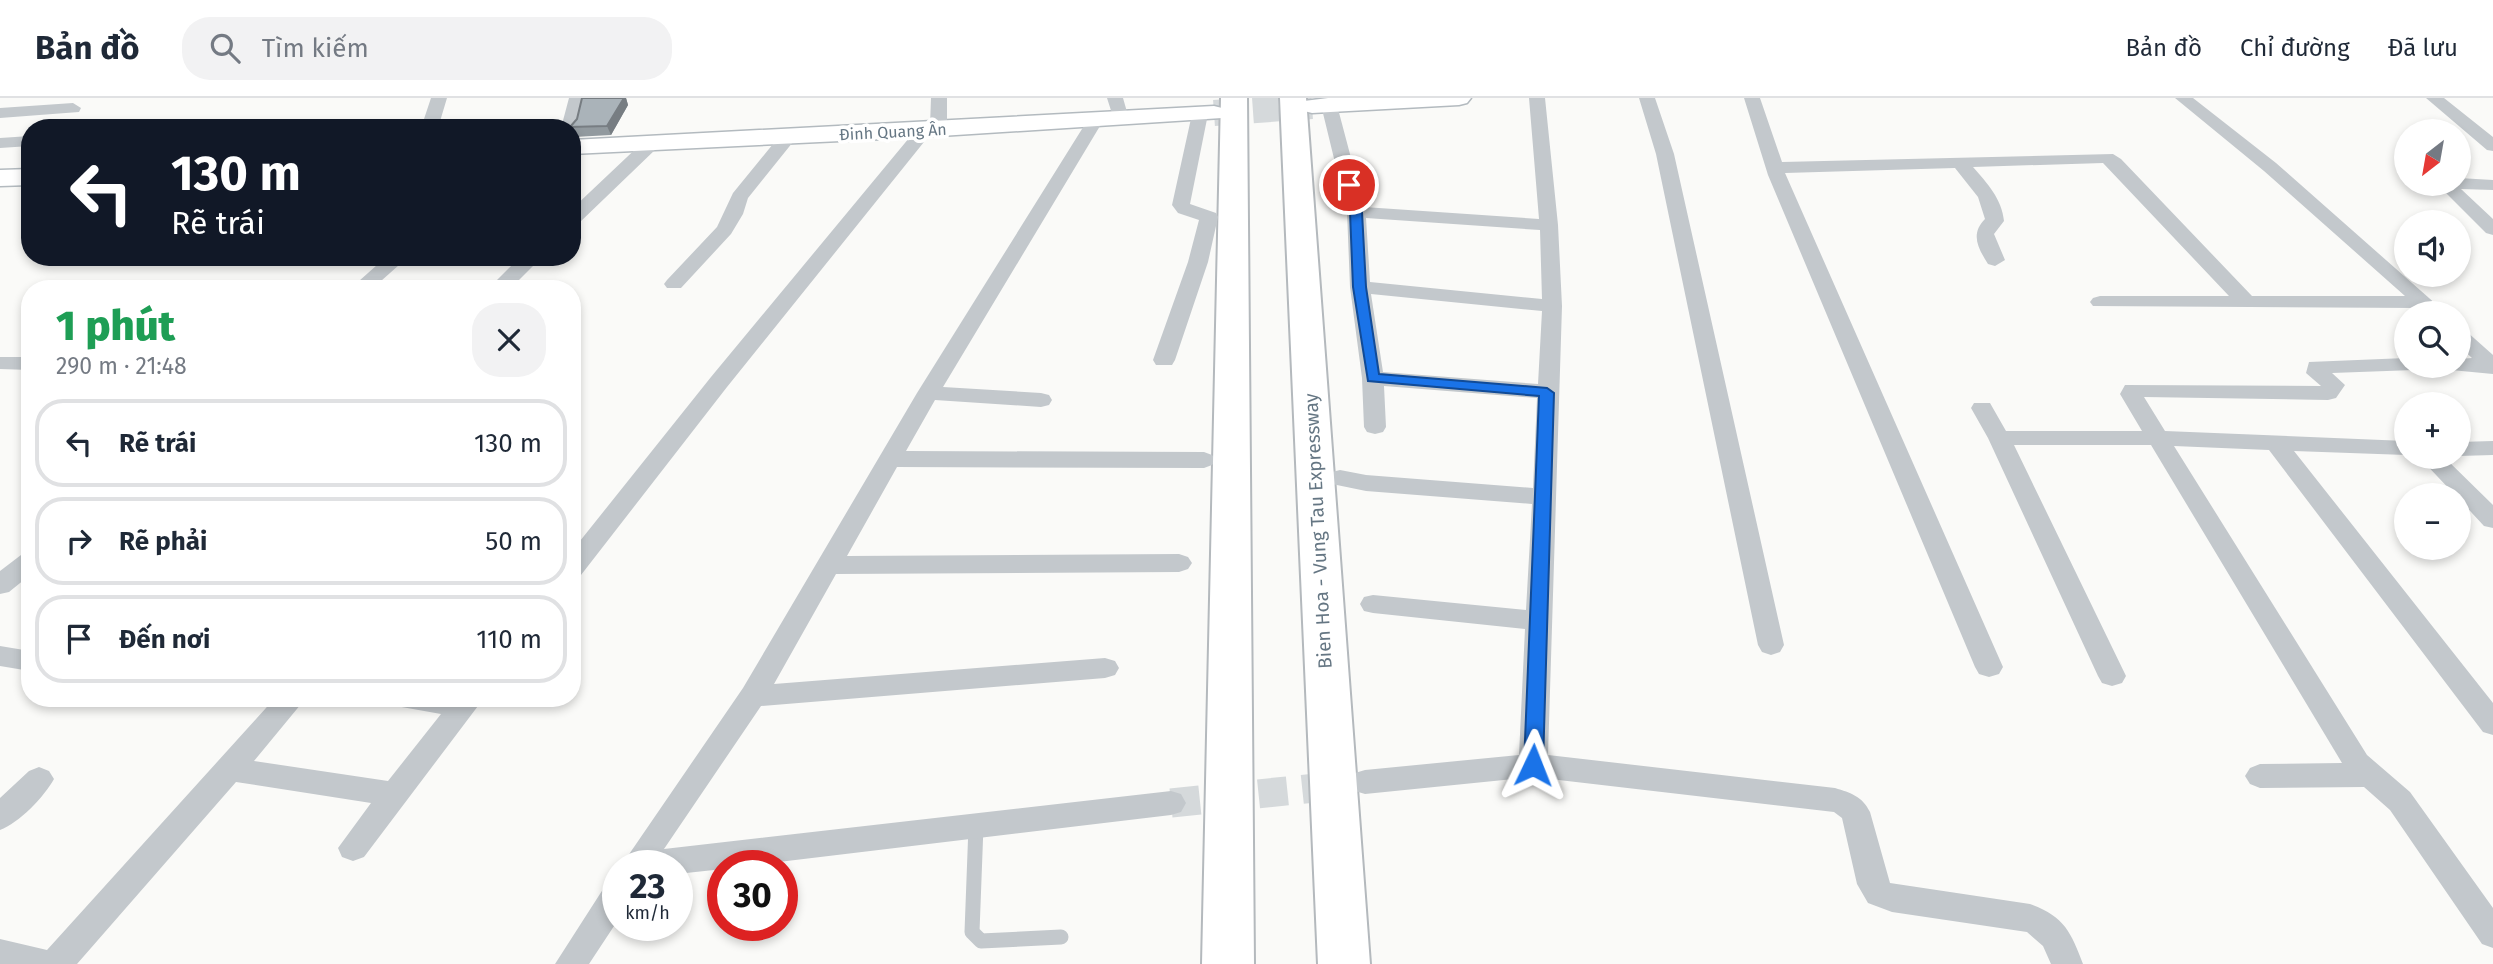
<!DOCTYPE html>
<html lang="vi">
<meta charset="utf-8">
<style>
body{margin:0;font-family:"Fira Sans",sans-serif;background:#f2f2f3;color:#1f2937;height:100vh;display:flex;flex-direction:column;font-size:26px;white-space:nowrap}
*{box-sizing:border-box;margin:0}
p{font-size:23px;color:#747a83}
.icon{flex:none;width:38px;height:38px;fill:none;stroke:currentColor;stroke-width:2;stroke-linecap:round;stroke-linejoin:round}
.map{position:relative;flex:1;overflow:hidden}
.panel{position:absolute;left:21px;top:182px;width:560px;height:427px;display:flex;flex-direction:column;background:#fff;border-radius:28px;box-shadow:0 4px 10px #0003}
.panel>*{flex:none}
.top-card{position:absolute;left:21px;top:21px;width:560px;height:147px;border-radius:28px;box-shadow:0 4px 10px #0003;background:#111827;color:#fff;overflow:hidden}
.needle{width:46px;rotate:211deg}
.tools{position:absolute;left:2394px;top:21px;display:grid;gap:14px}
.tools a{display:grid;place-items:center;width:77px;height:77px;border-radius:50%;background:#fff;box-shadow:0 4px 10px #0003;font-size:35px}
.speed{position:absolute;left:602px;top:752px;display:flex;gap:14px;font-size:35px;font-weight:700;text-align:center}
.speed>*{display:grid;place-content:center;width:91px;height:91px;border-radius:50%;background:#fff;box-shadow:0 4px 10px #0003;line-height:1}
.speed small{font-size:18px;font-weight:400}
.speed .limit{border:10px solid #d22;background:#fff;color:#111}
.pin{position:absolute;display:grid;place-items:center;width:60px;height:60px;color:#fff;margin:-30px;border:4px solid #fff;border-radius:50%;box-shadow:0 2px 7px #0007}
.me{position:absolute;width:77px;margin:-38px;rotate:2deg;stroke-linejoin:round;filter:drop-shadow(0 0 5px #0008)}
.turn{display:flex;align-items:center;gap:24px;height:147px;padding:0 35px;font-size:32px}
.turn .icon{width:91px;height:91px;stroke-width:2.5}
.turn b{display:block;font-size:49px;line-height:60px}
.round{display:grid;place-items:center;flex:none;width:74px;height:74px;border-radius:28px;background:#f2f2f3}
.summary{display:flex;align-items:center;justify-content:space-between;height:119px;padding:0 35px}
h1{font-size:42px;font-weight:800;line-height:52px;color:#1e9e55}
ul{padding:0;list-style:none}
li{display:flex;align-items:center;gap:21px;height:88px;margin:0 14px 10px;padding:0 21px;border:4px solid #e0e1e3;border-radius:28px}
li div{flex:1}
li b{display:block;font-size:26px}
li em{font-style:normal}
header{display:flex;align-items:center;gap:42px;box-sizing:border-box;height:98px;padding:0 35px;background:#fff;border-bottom:2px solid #e0e1e3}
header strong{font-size:33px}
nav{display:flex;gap:38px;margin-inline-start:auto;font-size:24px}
.search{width:490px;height:63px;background:#f2f2f3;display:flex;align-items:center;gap:18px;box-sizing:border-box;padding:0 24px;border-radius:28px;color:#747a83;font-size:26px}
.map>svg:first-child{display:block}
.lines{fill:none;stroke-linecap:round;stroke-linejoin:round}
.street-tunnel{stroke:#d5d9db;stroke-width:29;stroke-dasharray:29 15;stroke-linecap:butt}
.secondary-tunnel{stroke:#d5d9db;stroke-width:26;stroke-dasharray:26 13;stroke-linecap:butt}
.secondary-casing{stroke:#b3babf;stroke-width:3}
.highway-casing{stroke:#b4b9bd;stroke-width:4}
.lane{stroke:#c3c8cc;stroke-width:15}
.street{fill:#c3c8cc;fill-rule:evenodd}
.secondary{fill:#fff;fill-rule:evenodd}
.highway{fill:#fff;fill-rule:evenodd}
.wall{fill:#929a9f}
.shaded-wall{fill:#777d82}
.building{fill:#aab3b9;stroke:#777d82;stroke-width:2}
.route{fill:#1a73e8;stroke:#114b97;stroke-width:2}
.labels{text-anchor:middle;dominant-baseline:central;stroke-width:7;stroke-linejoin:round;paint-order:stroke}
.far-street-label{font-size:16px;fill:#657683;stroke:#fff}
.street-label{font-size:19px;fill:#657683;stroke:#fff}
</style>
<header>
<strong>Bản đồ</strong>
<div class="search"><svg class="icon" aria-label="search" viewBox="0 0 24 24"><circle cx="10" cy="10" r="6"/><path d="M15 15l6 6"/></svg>Tìm kiếm</div>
<nav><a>Bản đồ</a><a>Chỉ đường</a><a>Đã lưu</a></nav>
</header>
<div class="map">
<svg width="2493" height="866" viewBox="0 0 2493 866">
<rect width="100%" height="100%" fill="#fafaf8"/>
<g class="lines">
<path class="street-tunnel" d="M 1171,705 L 1344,687"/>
<path class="secondary-tunnel" d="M 1214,15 L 1312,8"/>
<defs>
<path id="secondary" d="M 1328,0 L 1471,0 L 1467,5 L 1459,7 L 1312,15 L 1304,13 L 1300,8 L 1304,3 Z
M 1214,8 L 1222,10 L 1226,15 L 1222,20 L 925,39 L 572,56 L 572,42 Z
M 30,71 L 30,87 L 0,88 L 0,72 Z"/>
<path id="highway" d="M 1221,0 L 1247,0 L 1254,866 L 1202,866 Z
M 1280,0 L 1306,0 L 1370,866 L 1318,866 Z"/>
</defs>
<use href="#secondary" class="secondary-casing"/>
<use href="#highway" class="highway-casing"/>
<path class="lane" d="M 976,728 L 972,834 L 981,843 L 1061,839"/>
<path class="street" d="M 431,0 L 447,0 L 438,30 L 421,30 Z
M 569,0 L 585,0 L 578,30 L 572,34 L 572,30 L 561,30 Z
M 931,0 L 947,0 L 947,31 L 944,35 L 932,34 L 727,289 L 581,477 L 572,480 L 572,453 L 711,279 L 919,28 L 930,28 Z
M 1107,0 L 1123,0 L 1129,21 L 1127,25 L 1115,25 Z
M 1529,0 L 1545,0 L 1558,127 L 1562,208 L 1548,657 L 1835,690 C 1851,695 1862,698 1870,714 L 1890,785 L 2030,806 C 2064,818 2071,834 2083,866 L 2051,866 L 2043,848 L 2027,834 L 1892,814 L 1868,805 L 1857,786 L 1842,720 L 1834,714 L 1533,679 L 1365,696 L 1355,693 L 1350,684 L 1355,675 L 1365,672 L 1519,657 L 1525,531 L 1373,515 L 1364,513 L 1360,506 L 1364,499 L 1373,497 L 1526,512 L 1532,406 L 1366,393 L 1332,386 L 1328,380 L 1332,374 L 1340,372 L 1366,377 L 1533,390 L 1537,300 L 1384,288 L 1386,329 L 1383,334 L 1375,336 L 1367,334 L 1364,329 L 1362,280 L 1350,189 L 1347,114 L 1321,7 L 1329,2 L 1337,7 L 1364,109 L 1539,121 ZM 1366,120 L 1540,132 L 1542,201 L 1370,184 ZM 1371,196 L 1542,213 L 1538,286 L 1383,274 Z
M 1639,0 L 1655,0 L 1674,56 L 1784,547 L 1780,554 L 1771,557 L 1762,554 L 1758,547 L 1656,56 Z
M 1744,0 L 1760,0 L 1782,64 L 2113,56 L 2121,61 L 2252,198 L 2405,198 L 2264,73 L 2175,0 L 2193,0 L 2276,65 L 2446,215 L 2424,215 L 2418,210 L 2093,208 L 2090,204 L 2093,200 L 2100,198 L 2229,198 L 2103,65 L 1973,69 C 1987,85 2002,101 2004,123 L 1994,136 L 2005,162 L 1995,168 L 1988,166 C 1978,150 1970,136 1985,121 L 1978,99 L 1955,70 L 1785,75 L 2003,569 L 1999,576 L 1989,579 L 1979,576 L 1975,569 L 1768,77 Z
M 2426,0 L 2444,0 L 2493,39 L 2493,53 L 2487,52 Z
M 73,5 L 81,10 L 79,14 L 0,20 L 0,10 Z
M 1200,11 L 1208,16 L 1190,106 L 1216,115 L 1218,119 L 1208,164 L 1175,262 L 1172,267 L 1156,267 L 1153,262 L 1188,164 L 1199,122 L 1178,115 L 1172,107 L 1192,16 Z
M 1095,18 L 1103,23 L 943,289 L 1041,295 L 1049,297 L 1052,302 L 1049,307 L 1041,309 L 935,302 L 906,353 L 1204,354 L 1212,357 L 1216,362 L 1212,367 L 1204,370 L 897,369 L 847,458 L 1179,456 L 1188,459 L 1192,465 L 1188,471 L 1179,474 L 836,476 L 774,586 L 1105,560 L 1115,563 L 1119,570 L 1115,577 L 1105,580 L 761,608 L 664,751 L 1171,693 L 1181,696 L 1186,705 L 1181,714 L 1171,717 L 746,768 L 723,768 L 723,771 L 677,776 L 677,768 L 621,768 L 743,590 L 917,295 L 1087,23 Z
M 788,34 L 797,39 L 748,100 L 743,116 L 731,136 L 681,190 L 667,190 L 664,186 L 667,182 L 717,129 L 733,95 L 782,35 Z
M 30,38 L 30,48 L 0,50 L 0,40 Z
M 651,41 L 657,42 L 660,46 L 657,50 L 579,125 L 572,127 L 572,111 L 645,42 Z
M 2459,80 L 2493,82 L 2493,92 L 2461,91 L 2493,121 L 2493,137 L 2486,135 L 2437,86 L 2459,86 Z
M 386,159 L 408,159 L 372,191 L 350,191 Z
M 520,159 L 542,159 L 510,191 L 488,191 Z
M 2459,231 L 2466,233 L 2493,257 L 2493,276 L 2451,272 L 2449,268 L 2459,268 L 2459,261 L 2472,260 L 2459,248 Z
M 0,259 L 30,259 L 30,272 L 0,271 Z
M 2406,260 L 2406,268 L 2416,268 L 2414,272 L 2332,275 L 2345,287 L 2336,300 L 2328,302 L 2144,299 L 2165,333 L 2406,343 L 2406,357 L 2294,353 L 2493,605 L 2493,637 L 2483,634 L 2269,352 L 2174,348 L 2367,657 L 2410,694 L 2493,810 L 2493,850 L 2482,846 L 2390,712 L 2364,689 L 2260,690 L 2250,686 L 2245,678 L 2250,670 L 2260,666 L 2342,665 L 2151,347 L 2014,347 L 2126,578 L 2122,585 L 2112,588 L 2102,585 L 2098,578 L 1988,340 L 1971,310 L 1974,305 L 1990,305 L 2006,333 L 2142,333 L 2120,296 L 2125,287 L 2321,288 L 2306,275 L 2309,264 Z
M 2493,343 L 2493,357 L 2459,358 L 2459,344 Z
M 2419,359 L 2444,359 L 2493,407 L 2493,430 L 2484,428 L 2459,401 L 2459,397 L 2455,397 Z
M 30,454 L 30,477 L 9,494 L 0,496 L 0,473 L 21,457 Z
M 0,548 L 30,553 L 30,573 L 0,568 Z
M 275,600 L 306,600 L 254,663 L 388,683 L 441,616 L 396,608 L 392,600 L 484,600 L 364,759 L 353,763 L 342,759 L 338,750 L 371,705 L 236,684 L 77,866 L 0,866 L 0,841 L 47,852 Z
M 39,669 L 49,673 L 54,681 C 44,699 19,725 0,732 L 0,700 L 29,673 Z
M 618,781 L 618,822 L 589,866 L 555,866 L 607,785 Z"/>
<use href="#secondary" class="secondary"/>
<use href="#highway" class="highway"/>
</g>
<path class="wall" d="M 582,0 L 626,0 L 628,7 L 611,37 L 574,39 L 572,30 L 570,29 L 577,21 Z"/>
<path class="shaded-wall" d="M 624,0 L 626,0 L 628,7 L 611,37 L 607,28 Z"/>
<path class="building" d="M 582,0 L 624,0 L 607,28 L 570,29 L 577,21 Z"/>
<path class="route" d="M 1345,85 L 1355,87 L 1362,114 L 1366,189 L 1379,276 L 1547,290 L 1554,295 L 1543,667 L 1540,673 L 1533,675 L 1527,673 L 1524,667 L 1539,298 L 1368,283 L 1353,189 L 1350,114 L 1343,87 Z"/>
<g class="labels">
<g class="far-street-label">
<text transform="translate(893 34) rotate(-3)">Đinh Quang Ân</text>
</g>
<g class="street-label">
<text transform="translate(1318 433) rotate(-93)">Bien Hoa - Vung Tau Expressway</text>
</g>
</g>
</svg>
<div class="tools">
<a><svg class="needle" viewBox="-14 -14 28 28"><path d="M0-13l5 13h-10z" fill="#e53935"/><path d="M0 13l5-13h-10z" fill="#747a83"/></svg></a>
<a><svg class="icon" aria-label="sound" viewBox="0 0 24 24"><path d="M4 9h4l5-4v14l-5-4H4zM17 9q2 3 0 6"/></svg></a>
<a><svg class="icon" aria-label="search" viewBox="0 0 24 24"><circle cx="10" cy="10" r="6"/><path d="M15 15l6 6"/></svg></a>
<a>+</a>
<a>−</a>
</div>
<div class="speed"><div>23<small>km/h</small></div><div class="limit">30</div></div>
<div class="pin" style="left:1349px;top:87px;background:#d93025"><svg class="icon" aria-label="arrive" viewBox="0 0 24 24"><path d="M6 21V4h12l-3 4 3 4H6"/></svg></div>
<svg class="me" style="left:1533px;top:667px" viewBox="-20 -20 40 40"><path d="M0-17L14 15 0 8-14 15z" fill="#1a73e8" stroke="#fff" stroke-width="4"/></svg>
<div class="top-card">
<div class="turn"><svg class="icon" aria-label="left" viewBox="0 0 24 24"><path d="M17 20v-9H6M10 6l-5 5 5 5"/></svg><div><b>130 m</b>Rẽ trái</div></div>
</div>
<section class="panel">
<div class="summary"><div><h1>1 phút</h1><p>290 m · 21:48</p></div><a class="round"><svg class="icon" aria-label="close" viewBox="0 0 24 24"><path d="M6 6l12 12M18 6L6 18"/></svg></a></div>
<ul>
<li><svg class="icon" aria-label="left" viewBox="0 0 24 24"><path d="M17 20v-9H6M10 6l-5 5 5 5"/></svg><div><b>Rẽ trái</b></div><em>130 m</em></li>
<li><svg class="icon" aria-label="right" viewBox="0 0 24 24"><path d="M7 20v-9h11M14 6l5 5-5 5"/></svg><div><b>Rẽ phải</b></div><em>50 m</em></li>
<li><svg class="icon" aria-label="arrive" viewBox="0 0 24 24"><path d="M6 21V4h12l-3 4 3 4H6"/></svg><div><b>Đến nơi</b></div><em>110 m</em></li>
</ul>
</section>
</div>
